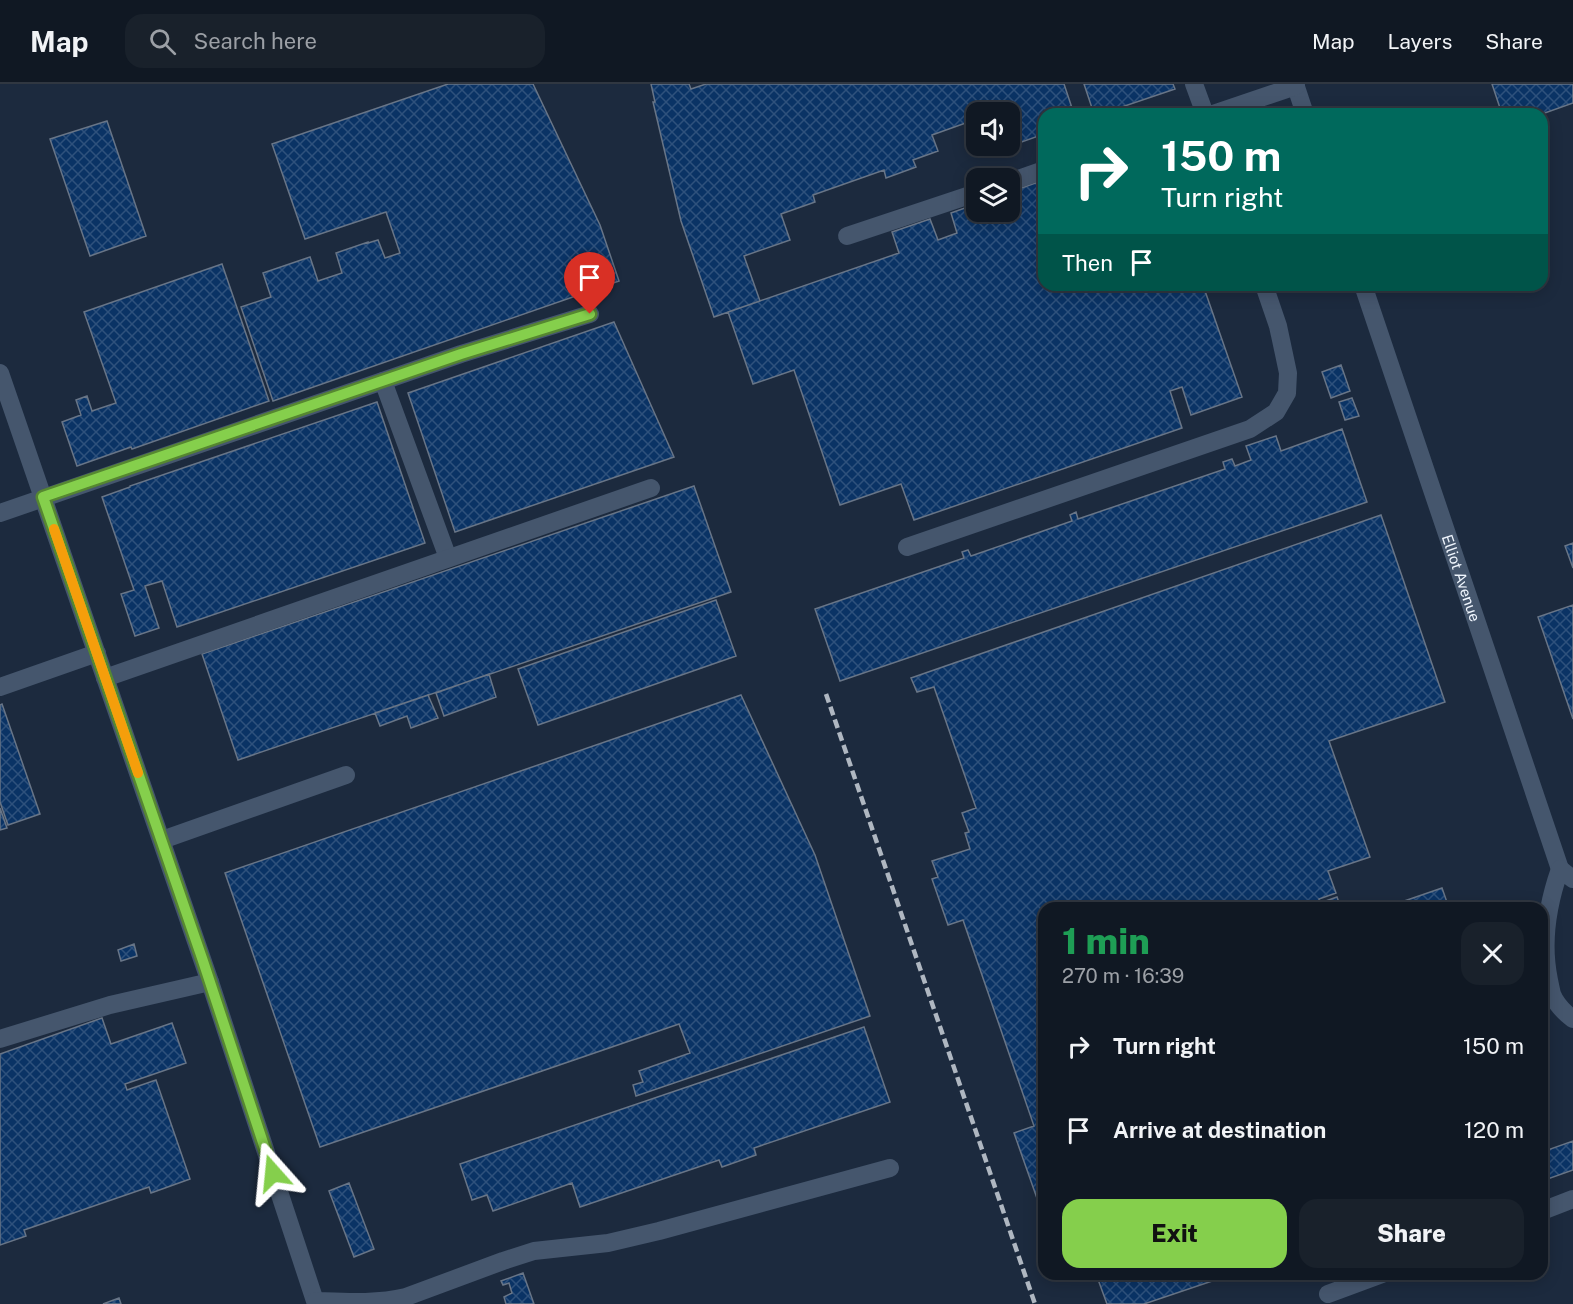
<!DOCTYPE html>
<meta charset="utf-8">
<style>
body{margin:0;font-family:"Public Sans",sans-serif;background:#19212b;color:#f1f3f6;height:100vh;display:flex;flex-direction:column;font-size:22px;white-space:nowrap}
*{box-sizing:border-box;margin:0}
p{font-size:20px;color:#9ca0a6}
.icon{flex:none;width:33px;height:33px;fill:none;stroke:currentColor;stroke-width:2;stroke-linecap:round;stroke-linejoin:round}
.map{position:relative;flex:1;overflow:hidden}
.panel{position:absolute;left:1038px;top:818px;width:510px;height:378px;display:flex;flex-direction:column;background:#101823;border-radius:18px;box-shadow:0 3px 15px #0003,0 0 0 2px #303741}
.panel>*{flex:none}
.top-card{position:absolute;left:1038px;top:24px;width:510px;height:183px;border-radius:18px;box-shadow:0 3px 15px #0003,0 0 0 2px #303741;background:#00695c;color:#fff;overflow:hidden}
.fabs{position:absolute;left:966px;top:18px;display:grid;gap:12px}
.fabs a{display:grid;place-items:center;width:54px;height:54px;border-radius:12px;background:#101823;box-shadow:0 3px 15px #0003,0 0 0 2px #303741;font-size:30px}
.pin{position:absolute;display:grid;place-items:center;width:51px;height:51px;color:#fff;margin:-62px -26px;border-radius:50% 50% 50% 0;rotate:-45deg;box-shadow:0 0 6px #0007}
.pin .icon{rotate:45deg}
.me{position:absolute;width:66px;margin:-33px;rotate:342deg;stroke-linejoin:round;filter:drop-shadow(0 0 4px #0008)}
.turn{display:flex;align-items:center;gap:21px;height:126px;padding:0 24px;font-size:27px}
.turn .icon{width:78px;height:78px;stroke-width:2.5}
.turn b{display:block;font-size:42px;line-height:51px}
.then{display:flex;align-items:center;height:57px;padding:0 24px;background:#0003;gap:12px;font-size:22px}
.round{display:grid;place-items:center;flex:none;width:63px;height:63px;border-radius:18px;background:#19212b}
.summary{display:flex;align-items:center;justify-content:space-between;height:102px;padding:0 24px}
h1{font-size:36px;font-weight:800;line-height:45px;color:#1e9e55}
.primary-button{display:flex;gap:12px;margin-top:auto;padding:12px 24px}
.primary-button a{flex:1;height:69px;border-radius:18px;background:#85cf4c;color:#111;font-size:24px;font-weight:800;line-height:69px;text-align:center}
.primary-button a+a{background:#19212b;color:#f1f3f6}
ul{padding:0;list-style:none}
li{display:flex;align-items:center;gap:18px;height:84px;padding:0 24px}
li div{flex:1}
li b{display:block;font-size:22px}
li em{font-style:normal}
header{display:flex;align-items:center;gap:36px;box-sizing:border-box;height:84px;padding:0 30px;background:#101823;border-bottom:2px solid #303741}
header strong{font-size:28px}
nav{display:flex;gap:33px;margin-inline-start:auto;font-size:21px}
.search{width:420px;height:54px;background:#19212b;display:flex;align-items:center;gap:15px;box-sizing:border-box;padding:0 21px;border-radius:18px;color:#9ca0a6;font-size:22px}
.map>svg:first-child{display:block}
.built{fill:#1c2a3e;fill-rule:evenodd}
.building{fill:url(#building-cross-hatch);stroke:#687587;stroke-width:1.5}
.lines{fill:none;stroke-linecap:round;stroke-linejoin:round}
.minor{stroke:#45566d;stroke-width:18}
.rail{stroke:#afb7c1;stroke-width:4.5;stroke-dasharray:9 4.5;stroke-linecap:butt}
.route-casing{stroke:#568731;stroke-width:15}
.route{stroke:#85cf4c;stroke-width:10}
.slow{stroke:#f59e0b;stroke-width:10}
.labels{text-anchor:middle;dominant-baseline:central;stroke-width:5;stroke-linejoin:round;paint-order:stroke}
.street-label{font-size:15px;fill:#f0f6fe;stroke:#15202f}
</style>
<header>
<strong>Map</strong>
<div class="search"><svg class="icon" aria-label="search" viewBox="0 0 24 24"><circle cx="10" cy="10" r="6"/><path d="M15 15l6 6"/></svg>Search here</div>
<nav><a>Map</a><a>Layers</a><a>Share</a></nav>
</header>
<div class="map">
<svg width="1573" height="1220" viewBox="0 0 1573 1220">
<defs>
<pattern id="building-cross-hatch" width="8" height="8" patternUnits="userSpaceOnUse" patternTransform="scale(1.5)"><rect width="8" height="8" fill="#0a3365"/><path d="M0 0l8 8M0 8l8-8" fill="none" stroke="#2e517c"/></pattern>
</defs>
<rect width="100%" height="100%" fill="#15202f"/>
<path class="built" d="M 0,0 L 1573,0 L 1573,1220 L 0,1220 ZM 976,28 L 1010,28 L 1010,62 L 976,62 ZM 1044,30 L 1542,30 L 1542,201 L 1044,201 ZM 976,94 L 1010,94 L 1010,128 L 976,128 ZM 1044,824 L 1542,824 L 1542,1190 L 1044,1190 Z"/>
<path class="building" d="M 448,0 L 533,0 L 600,141 L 619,197 L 273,317 L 241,223 L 271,213 L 263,189 L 310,173 L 318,197 L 342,189 L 336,169 L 368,158 L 368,159 L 378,156 L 385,174 L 400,169 L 386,128 L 305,155 L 272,60 Z
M 651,0 L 689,0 L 691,5 L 706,0 L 1064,0 L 1074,30 L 1044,30 L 1044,50 L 985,71 L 982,62 L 1010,62 L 1010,28 L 976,28 L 976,44 L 974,36 L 932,51 L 938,67 L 913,76 L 916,83 L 886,94 L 884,86 L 813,111 L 815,118 L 781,130 L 790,156 L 744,172 L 760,217 L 714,233 L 681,137 L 653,18 L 655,18 Z
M 1084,0 L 1173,0 L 1175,5 L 1101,30 L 1094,30 Z
M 1492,0 L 1573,0 L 1573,19 L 1542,30 L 1502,30 Z
M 107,37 L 146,152 L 90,172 L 50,55 Z
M 1044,96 L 1044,201 L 1209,201 L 1204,204 L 1242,313 L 1191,331 L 1182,303 L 1170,307 L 1182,344 L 914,436 L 901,400 L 840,421 L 794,286 L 753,300 L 728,228 L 899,169 L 892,148 L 930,135 L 938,156 L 957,149 L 951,129 L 976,120 L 976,128 L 1010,128 L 1010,108 Z
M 222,180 L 269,317 L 132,365 L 131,363 L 77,382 L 62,338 L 81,331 L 76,316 L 87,312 L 92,327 L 116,319 L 84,228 Z
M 614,238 L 674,373 L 455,448 L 408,309 Z
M 1341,281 L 1350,307 L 1331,314 L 1322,288 Z
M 1352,314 L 1359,332 L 1345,336 L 1339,318 Z
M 377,318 L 425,459 L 177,543 L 162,497 L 145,502 L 159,544 L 135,552 L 121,510 L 134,506 L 102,413 L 130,403 L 130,402 Z
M 1342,345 L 1367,418 L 840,597 L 815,525 L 964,474 L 962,468 L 968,466 L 971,472 L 1072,437 L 1070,431 L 1076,428 L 1078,435 L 1225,385 L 1223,378 L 1232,375 L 1235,382 L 1251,376 L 1246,362 L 1276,352 L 1281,367 Z
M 694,402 L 731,508 L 238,676 L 202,570 Z
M 1381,431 L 1445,618 L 1329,657 L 1370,773 L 1328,787 L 1336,809 L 1319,815 L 1320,819 L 1337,813 L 1341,824 L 1044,824 L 1044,1118 L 1039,1120 L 1014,1049 L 1034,1042 L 963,836 L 948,841 L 932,795 L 938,793 L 932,777 L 970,765 L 965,749 L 969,748 L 962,729 L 976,724 L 934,603 L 917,608 L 911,594 Z
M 1573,459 L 1573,484 L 1565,462 Z
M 716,516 L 736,572 L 538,641 L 518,585 Z
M 1573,521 L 1573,635 L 1538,533 Z
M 489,590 L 496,613 L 444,632 L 436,609 Z
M 428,611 L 438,634 L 411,644 L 407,632 L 380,642 L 375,629 Z
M 741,611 L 815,771 L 870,932 L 636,1012 L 633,1001 L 643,998 L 639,987 L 690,969 L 679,940 L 320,1063 L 225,789 Z
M 2,620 L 40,730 L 8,741 L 0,718 L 0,621 Z
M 0,724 L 7,744 L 0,746 Z
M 1442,804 L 1449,824 L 1384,824 Z
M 134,860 L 137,872 L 121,877 L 118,866 Z
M 102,934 L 111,960 L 172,939 L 186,979 L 125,1000 L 127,1006 L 156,996 L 190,1095 L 151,1109 L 149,1103 L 24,1146 L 26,1152 L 0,1161 L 0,970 Z
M 864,943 L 890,1018 L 754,1064 L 756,1071 L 722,1083 L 719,1076 L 580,1123 L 572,1099 L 493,1127 L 487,1111 L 472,1116 L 460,1080 Z
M 1573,1057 L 1573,1086 L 1542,1097 L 1542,1068 Z
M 349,1099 L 374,1165 L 354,1173 L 329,1107 Z
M 523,1189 L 534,1220 L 506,1220 L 504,1213 L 512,1209 L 509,1199 L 503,1201 L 501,1197 Z
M 1096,1190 L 1233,1190 L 1144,1220 L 1107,1220 Z
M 119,1214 L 121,1220 L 103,1220 Z"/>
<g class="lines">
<g class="minor">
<path d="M 1194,0 L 1205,30"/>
<path d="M 1295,0 L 1305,30"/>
<path d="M 1213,30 L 1296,2"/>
<path d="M 1010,98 L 1044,86"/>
<path d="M 847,152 L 976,109"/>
<path id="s1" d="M 1363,201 L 1560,785"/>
<path d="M 0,289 L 210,898 L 316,1220"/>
<path d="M 383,297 L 448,474"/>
<path d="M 0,429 L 461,270 L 590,230"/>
<path d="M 907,463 L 1250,345 L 1276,328 L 1287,309 L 1288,289 L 1284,270 L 1278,242 L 1264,201"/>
<path d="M 105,594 L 651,404"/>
<path d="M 0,603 L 97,569"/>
<path d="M 162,756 L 346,691"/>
<path d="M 1573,795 L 1560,785 C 1547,822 1541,858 1549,896 C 1550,901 1551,906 1552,910 C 1556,920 1565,929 1573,935"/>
<path d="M 0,955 L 110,921 L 210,898"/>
<path d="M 1542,1127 L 1573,1115"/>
<path d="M 1328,1210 L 1382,1190"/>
<path d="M 316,1217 C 346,1218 376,1220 406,1213 L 503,1177 L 534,1167 L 608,1159 L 659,1147 L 890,1084"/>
</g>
<path class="rail" d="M 826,610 L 1035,1220"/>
</g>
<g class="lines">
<defs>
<path id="route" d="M 273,1089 L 203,877 L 43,413 L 461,270 L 590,230"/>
</defs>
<use href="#route" class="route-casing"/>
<use href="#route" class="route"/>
<path class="slow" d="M 54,445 L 138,689"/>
</g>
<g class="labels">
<g class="street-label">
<text stroke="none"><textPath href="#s1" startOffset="309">Elliot Avenue</textPath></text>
</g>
</g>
</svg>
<div class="fabs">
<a><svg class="icon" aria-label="sound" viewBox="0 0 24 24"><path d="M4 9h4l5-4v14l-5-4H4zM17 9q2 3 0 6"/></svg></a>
<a><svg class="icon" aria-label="layers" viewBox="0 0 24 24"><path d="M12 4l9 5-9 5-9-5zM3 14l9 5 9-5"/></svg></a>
</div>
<div class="pin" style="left:590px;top:230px;background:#d93025"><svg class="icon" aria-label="arrive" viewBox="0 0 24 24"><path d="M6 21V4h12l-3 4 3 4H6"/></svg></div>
<svg class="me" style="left:273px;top:1089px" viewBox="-20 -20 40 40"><path d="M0-17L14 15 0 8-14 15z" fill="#85cf4c" stroke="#fff" stroke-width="4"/></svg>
<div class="top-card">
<div class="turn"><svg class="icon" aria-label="right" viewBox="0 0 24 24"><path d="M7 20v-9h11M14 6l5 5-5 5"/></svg><div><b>150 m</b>Turn right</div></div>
<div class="then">Then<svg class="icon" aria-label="arrive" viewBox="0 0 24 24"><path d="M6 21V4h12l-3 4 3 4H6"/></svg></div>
</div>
<section class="panel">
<div class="summary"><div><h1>1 min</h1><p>270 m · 16:39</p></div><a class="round"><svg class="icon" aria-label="close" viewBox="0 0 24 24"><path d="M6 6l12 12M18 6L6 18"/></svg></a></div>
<ul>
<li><svg class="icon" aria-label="right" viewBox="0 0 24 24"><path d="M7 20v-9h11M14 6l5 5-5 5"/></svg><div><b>Turn right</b></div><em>150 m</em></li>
<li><svg class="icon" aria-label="arrive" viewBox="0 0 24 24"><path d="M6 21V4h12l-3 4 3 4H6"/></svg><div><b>Arrive at destination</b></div><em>120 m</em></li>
</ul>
<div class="primary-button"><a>Exit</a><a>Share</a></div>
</section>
</div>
